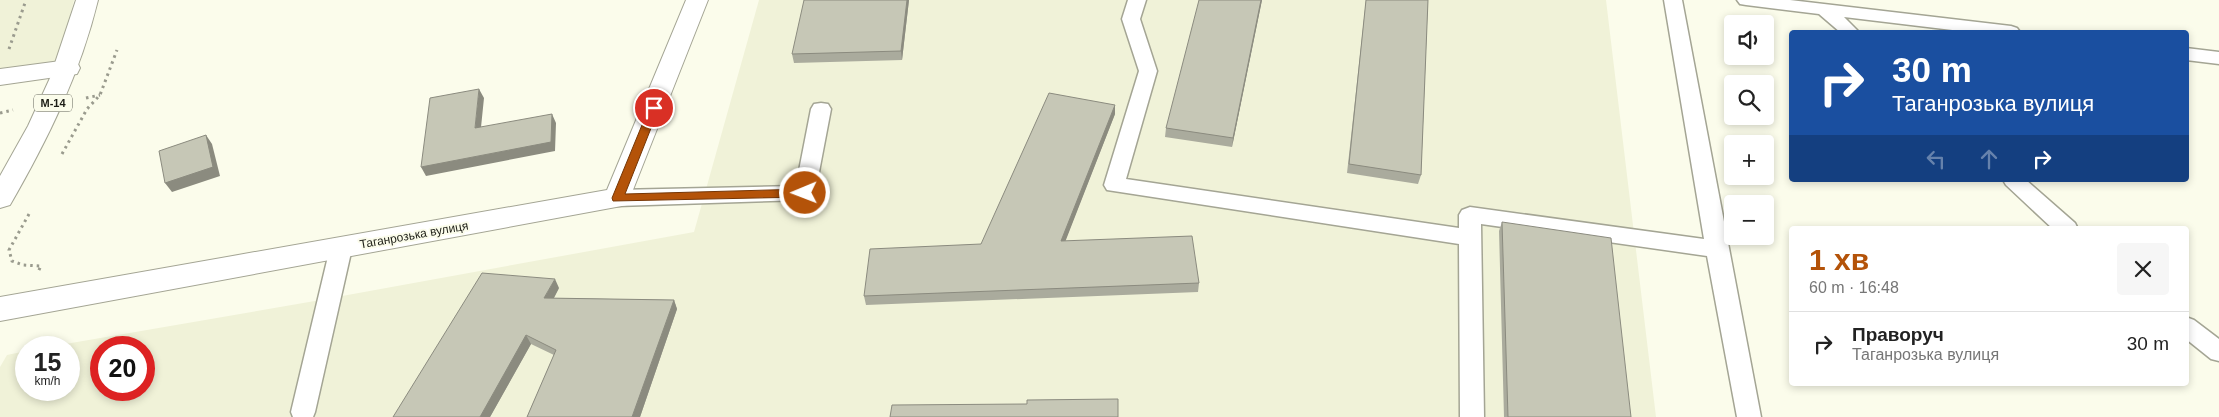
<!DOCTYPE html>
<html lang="uk">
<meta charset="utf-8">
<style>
body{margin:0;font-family:Helvetica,sans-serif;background:#f6f6f6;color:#222;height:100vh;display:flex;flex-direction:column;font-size:19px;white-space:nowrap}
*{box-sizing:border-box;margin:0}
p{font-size:16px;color:#767676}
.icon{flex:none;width:28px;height:28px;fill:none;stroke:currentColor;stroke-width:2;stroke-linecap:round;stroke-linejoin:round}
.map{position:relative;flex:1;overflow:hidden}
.drawer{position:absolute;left:1789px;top:226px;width:400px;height:160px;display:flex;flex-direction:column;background:#fff;border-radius:5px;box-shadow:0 2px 8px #0003}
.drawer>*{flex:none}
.top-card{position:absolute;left:1789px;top:30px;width:400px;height:152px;border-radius:5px;box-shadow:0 2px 8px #0003;background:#1a4fa0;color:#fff;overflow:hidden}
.fabs{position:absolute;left:1724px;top:15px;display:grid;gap:10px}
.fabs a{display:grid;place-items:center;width:50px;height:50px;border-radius:5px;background:#fff;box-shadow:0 2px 8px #0003;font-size:25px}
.speed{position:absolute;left:15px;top:336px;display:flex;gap:10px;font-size:25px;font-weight:700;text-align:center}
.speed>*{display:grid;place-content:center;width:65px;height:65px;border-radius:50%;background:#fff;box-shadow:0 2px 8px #0003;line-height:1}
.speed small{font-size:12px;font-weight:400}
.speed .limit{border:8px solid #d22;background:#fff;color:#111}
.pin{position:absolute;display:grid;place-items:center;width:42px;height:42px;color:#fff;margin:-21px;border:2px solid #fff;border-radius:50%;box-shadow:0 1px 5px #0007}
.me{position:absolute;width:55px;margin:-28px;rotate:269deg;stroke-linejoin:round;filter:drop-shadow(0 0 4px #0008)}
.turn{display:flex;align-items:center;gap:18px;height:105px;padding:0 20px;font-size:22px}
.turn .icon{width:65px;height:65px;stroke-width:2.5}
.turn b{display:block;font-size:35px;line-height:42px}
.lanes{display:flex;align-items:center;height:48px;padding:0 20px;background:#0003;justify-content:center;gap:25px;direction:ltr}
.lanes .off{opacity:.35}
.round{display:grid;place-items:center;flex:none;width:52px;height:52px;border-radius:5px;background:#f6f6f6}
.head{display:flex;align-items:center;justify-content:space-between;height:85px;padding:0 20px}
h1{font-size:30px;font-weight:600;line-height:38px;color:#b45309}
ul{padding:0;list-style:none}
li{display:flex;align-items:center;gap:15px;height:65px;padding:0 20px;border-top:1px solid #e0e0e0}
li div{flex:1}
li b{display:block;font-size:19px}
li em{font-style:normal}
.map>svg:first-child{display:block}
.built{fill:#f0f2d8;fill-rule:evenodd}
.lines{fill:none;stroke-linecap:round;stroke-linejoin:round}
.lane-casing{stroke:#a4a594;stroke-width:3}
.street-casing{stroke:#a4a594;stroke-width:2}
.highway-casing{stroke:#a4a594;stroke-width:2}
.path{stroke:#9a9b8e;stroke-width:3;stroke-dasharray:2.5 4;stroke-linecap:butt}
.lane{fill:#fff;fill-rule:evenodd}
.street{fill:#fff;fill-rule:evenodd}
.highway{fill:#fff;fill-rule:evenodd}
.wall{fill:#aaab9d}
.shaded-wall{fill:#8b8b7f}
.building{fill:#c6c7b6;stroke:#8b8b7f}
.route{fill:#b45309;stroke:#753606}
.labels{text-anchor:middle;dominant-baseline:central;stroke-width:4;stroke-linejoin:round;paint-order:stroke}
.shield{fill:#fbfceb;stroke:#5f6056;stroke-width:1}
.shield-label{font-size:11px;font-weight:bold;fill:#1c1d16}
.street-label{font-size:12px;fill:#1c1d16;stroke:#fbfceb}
</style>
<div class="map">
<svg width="2219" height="417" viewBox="0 0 2219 417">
<rect width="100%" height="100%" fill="#fbfceb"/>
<path class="built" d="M 0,0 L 74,0 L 59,60 L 51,78 L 0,70 Z
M 759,0 L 1606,0 L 1656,417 L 0,417 L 0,367 L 7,355 L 26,351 L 26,390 L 69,390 L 69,348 L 48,347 L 309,302 L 694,232 ZM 101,348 L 144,348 L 144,390 L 101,390 Z"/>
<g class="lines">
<defs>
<path id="lane" d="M 1128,0 L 1146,0 L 1140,19 L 1157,71 L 1126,179 L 1459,228 L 1459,215 L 1462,210 L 1470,207 L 1704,239 L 1664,0 L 1682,0 L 1761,417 L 1737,417 L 1707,256 L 1481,224 L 1484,417 L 1460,417 L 1459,244 L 1107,190 L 1104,185 L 1139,71 L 1122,19 Z
M 1737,0 L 1790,0 L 2011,26 L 2017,28 L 2020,32 L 1969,32 L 1844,17 L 1859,32 L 1840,32 L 1819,14 L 1746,5 L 1740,4 Z
M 2186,48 L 2219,52 L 2219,64 L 2186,60 Z
M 821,103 L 828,104 L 831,109 L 815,193 L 812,198 L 805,200 L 617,206 L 610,203 L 606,198 L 610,193 L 617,190 L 796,186 L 811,109 L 814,104 Z
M 2003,180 L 2026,180 L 2075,223 L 2078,229 L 2053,229 L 2006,185 Z
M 341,240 L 349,242 L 352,248 L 315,412 L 313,417 L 293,417 L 291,412 L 330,248 L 333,242 Z
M 2186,317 L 2194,320 L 2219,339 L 2219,361 L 2211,359 L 2186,339 Z"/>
<path id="street" d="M 686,0 L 708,0 L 627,205 L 0,321 L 0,297 L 607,190 Z
M 68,60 L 77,62 L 80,68 L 77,74 L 0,85 L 0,69 Z"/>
<path id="highway" d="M 76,0 L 98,0 C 80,74 48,139 10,205 L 0,208 L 0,176 L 28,126 L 50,78 Z"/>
</defs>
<use href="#lane" class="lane-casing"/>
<use href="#street" class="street-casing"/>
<use href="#highway" class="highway-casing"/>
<path class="path" d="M 9,49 L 26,0
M 86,98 L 100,95
M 0,113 L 13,110
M 62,154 L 87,109 L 100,95 L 117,50
M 29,214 L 9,250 L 12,261 L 23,265 L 41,266 L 38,272"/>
<use href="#lane" class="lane"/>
<use href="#street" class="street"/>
<use href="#highway" class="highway"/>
</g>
<path class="wall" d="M 909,0 L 902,60 L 794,63 L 792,54 Z
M 1262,0 L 1232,147 L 1165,137 L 1166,128 Z
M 1366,0 L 1428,0 L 1421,175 L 1418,184 L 1347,173 Z
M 1115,105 L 1115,114 L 1065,241 L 1199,283 L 1198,292 L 866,305 L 864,296 L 981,244 Z
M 1502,222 L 1631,417 L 1504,417 L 1499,231 Z
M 559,288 L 554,298 L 674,300 L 677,309 L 640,417 L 527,417 L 554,355 L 531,344 L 490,417 L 393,417 Z"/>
<path class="shaded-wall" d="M 907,0 L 909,0 L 902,60 L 901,51 Z
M 1261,0 L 1262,0 L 1232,147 L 1233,138 Z
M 479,89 L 484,98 L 480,137 L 475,128 Z
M 1115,105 L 1115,114 L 1062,250 L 1061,241 Z
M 552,114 L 556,123 L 555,151 L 426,176 L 421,167 Z
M 206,135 L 212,144 L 220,176 L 172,192 L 165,183 Z
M 555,279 L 559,288 L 549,307 L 544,298 Z
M 674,300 L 677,309 L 640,417 L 632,417 Z
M 526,335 L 531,344 L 490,417 L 480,417 Z"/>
<path class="building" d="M 804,0 L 907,0 L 901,51 L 792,54 Z
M 1199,0 L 1261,0 L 1233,138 L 1166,128 Z
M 1366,0 L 1428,0 L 1421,175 L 1349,164 Z
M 479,89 L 475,128 L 552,114 L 551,142 L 421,167 L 430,98 Z
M 1049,93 L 1115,105 L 1061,241 L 1192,236 L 1199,283 L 864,296 L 870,249 L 981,244 Z
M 206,135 L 213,167 L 165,183 L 159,151 Z
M 1502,222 L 1611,238 L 1631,417 L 1508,417 Z
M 482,273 L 555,279 L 544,298 L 674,300 L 632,417 L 527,417 L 556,350 L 526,335 L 480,417 L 393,417 Z
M 1118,399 L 1118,417 L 890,417 L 892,405 L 1027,404 L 1027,400 Z"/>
<path class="route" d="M 654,105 L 659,108 L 625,194 L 805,189 L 811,193 L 805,197 L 613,201 L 612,198 L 649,108 Z"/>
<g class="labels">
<rect class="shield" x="34" y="94.5" width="38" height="17" rx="4"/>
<g class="shield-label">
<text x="53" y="103">М-14</text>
</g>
<g class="street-label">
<text transform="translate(414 235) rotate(-10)">Таганрозька вулиця</text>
</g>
</g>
</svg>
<div class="fabs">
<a><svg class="icon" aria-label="sound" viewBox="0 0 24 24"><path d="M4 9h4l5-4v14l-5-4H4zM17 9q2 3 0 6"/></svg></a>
<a><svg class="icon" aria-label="search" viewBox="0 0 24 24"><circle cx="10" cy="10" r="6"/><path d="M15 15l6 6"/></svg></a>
<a>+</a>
<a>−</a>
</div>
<div class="speed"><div>15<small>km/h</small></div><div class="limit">20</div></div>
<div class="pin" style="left:654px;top:108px;background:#d93025"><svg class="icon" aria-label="arrive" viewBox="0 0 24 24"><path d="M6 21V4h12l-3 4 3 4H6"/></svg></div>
<svg class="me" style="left:805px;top:193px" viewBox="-20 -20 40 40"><circle r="17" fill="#b45309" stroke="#fff" stroke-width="3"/><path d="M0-11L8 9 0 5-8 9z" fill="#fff"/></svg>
<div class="top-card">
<div class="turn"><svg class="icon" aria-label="right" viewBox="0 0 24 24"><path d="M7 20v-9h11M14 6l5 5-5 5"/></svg><div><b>30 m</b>Таганрозька вулиця</div></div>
<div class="lanes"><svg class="icon off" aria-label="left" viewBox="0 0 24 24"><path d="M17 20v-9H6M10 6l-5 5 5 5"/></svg><svg class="icon off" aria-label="ahead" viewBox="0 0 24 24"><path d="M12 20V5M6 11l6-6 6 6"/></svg><svg class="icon" aria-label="right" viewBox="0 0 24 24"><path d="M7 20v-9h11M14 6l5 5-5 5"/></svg></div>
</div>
<section class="drawer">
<div class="head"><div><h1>1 хв</h1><p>60 m · 16:48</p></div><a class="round"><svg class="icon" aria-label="close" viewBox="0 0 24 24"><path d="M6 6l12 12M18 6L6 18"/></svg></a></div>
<ul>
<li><svg class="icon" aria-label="right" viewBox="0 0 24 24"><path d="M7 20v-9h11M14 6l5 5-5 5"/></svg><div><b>Праворуч</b><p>Таганрозька вулиця</p></div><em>30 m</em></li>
</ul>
</section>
</div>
